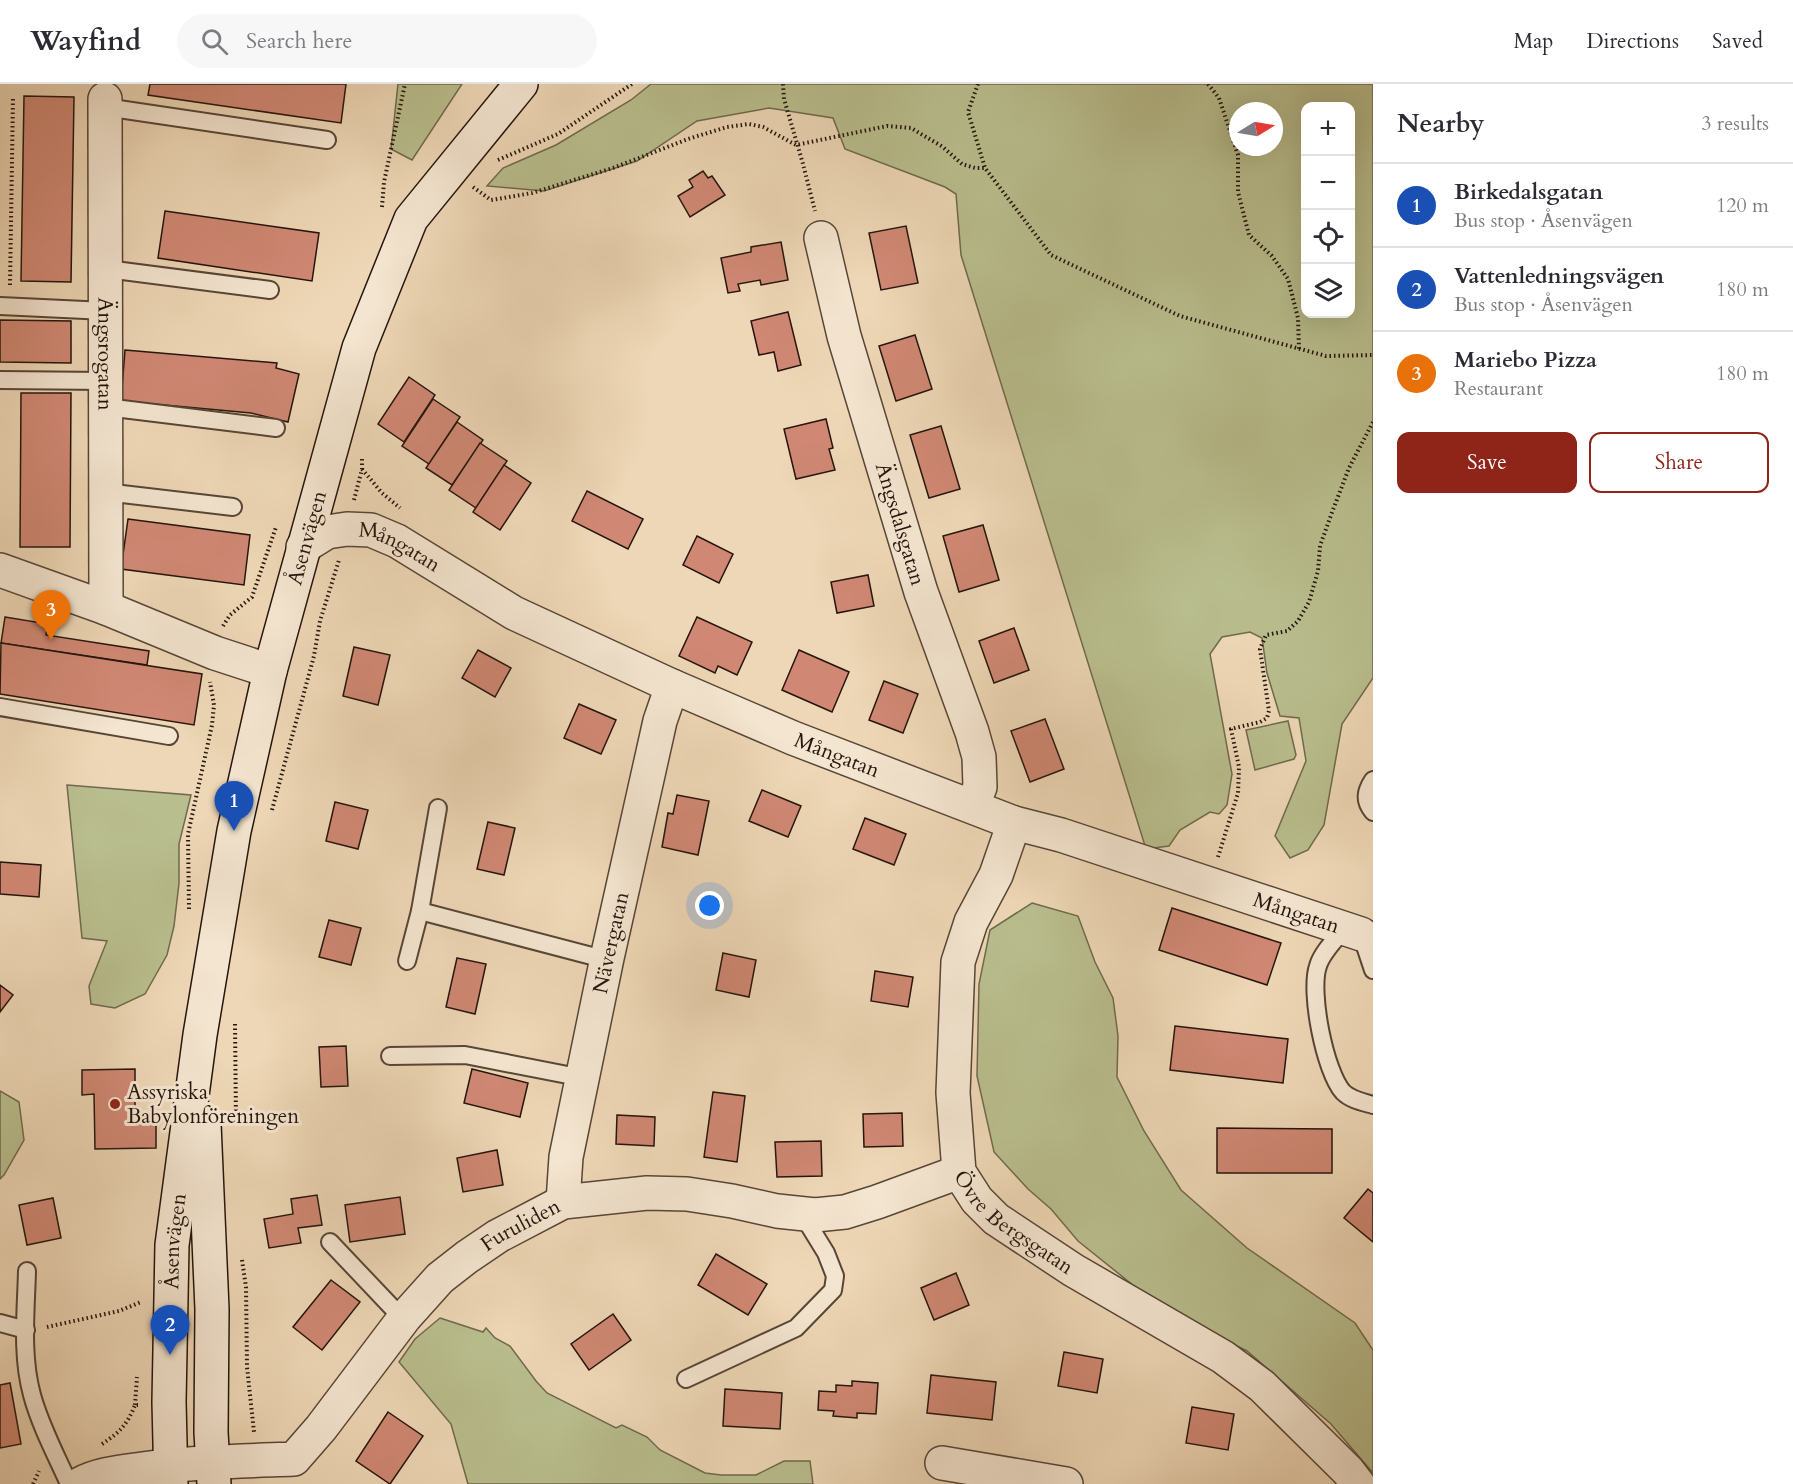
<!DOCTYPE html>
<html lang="en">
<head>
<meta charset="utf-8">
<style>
	:root { --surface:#fff; --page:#f7f7f7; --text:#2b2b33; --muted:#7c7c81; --line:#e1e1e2; --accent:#8f2418 }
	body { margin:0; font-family:Cardo,serif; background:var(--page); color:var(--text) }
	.controls { position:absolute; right:18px; top:18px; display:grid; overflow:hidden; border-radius:12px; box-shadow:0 6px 24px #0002 }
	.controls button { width:54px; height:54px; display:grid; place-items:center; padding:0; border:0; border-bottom:2px solid var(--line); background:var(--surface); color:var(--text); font:30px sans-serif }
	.compass { position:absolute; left:1229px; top:18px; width:54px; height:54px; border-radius:50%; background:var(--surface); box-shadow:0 6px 24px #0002; rotate:79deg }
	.you { position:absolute; left:710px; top:822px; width:21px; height:21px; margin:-15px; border:4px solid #fff; border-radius:50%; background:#1a73e8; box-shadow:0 0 0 9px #1a73e833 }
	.badge { display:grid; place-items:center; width:39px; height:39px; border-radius:50%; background:var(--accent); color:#fff; font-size:20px; font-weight:700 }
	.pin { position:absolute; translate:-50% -50px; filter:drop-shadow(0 2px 3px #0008) }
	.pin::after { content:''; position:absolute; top:32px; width:21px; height:18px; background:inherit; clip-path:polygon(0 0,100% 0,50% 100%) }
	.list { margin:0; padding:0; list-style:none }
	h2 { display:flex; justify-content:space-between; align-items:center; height:78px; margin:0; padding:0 24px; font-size:26px }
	h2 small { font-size:20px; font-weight:400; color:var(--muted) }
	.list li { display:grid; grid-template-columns:39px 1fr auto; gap:18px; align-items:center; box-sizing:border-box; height:84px; padding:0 24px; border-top:2px solid var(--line) }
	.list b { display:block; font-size:22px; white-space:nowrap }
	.list p { margin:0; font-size:20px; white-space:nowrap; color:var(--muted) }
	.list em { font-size:20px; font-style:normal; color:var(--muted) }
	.actions { display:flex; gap:12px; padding:18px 24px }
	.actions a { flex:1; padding:14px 0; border:2px solid var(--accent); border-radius:12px; text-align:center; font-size:21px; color:var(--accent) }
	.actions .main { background:var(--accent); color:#fff }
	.icon { flex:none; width:33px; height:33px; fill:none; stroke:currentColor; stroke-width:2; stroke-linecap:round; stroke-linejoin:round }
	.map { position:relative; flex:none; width:1373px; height:1400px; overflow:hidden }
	header { display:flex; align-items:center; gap:36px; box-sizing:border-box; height:84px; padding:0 30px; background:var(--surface); border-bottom:2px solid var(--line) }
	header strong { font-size:28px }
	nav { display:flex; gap:33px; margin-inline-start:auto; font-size:21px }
	.search { width:420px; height:54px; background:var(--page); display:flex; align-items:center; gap:15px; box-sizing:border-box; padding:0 21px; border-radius:33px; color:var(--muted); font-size:22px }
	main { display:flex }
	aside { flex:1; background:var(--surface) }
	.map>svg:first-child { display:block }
	.green { fill:#b9be8e; stroke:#6f6a4d; stroke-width:1.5; fill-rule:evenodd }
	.building { fill:#d08874; stroke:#25150c; stroke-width:1.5 }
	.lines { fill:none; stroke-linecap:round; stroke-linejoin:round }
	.lane-casing { stroke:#574636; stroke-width:20 }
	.street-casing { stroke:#574636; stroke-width:36 }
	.secondary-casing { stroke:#25150c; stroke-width:36 }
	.path { stroke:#25150c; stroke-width:4; stroke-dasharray:1.5 3; stroke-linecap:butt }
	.lane { stroke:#f4e5d0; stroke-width:16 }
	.street { stroke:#f4e5d0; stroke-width:33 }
	.secondary { stroke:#f4e5d0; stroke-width:33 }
	.poi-dot { fill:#8f2418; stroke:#f4e5d0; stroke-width:2 }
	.labels { text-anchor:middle; stroke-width:6; stroke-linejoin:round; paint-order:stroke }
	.street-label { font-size:21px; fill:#25150c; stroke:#f4e5d0 }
	.poi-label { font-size:21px; fill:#25150c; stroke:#f4e5d0; text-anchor:start }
</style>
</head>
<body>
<header>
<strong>Wayfind</strong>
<div class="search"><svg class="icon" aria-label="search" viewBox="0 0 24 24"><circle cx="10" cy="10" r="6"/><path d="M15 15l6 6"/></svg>Search here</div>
<nav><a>Map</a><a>Directions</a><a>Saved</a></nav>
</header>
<main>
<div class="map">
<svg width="1373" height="1400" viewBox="0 0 1373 1400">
	<rect width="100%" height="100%" fill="#eed7b6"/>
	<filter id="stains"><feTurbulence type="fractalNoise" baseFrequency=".00333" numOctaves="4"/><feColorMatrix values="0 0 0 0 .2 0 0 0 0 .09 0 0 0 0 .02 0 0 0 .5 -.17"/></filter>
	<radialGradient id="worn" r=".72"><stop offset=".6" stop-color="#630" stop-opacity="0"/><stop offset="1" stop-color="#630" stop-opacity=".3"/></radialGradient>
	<g class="green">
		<path d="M398,0H462L412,76L391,65Z"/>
		<path d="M651,0H1373V594L1342,640L1324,741L1308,766L1290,774L1275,752L1306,677L1299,634L1280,632L1267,589L1262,554L1250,548L1222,553L1210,570L1232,690L1227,721L1219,730L1210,728L1180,746L1169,762L1146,765L961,171L956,110L945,103L845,65L833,34L769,24L697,37L637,77L544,107L487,102L503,84L556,61L631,16ZM1306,22H1350V230H1306ZM1238,27H1274V63H1238Z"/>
		<path d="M1288,637L1296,671L1294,675L1255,686L1246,646Z"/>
		<path d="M67,701L191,711L179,760V799L174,842L167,871L145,910L115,924L91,920L89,902L107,857L82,854Z"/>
		<path d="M1032,819L1078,832L1095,878L1113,914L1118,952L1117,993L1144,1047L1181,1106L1247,1164L1355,1239L1373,1266V1389L1331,1340L1247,1267L1164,1226L1078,1157L1051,1125L1028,1105L994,1068L977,992L979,900L990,846Z"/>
		<path d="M0,1007L19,1018L24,1056L4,1091L0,1095Z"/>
		<path d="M440,1234L483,1248L486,1244L495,1254L510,1262L536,1297L547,1309L616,1344L622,1341L647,1353L660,1366L705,1389L721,1391H756L784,1377H810L813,1400H468L451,1340L399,1278L415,1255Z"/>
	</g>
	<g class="building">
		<path d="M150,0H346L341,39L148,11Z"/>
		<path d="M24,12L74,13L71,198L21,197Z"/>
		<path d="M703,87L708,94L712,92L725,111L690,133L678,112L693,103L689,96Z"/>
		<path d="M165,127L319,149L312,197L158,174Z"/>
		<path d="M906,142L918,199L881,206L869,149Z"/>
		<path d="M781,158L788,196L761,201L760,196L738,200L740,207L728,209L721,174L751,168V163Z"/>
		<path d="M788,228L801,281L778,287L774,268L759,271L751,237Z"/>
		<path d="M0,236L71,237V279L0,278Z"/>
		<path d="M915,251L932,305L896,317L879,262Z"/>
		<path d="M125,266L277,279L276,284L299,290L288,338L251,329L121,317Z"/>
		<path d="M409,293L435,311L404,358L378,340Z"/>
		<path d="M21,309H71L70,463H20Z"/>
		<path d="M433,315L460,333L429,380L402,362Z"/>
		<path d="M826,335L833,364L829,365L835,386L796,395L784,345Z"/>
		<path d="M457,338L483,356L452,401L426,384Z"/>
		<path d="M941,342L960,405L929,414L910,351Z"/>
		<path d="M480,359L507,377L476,424L449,406Z"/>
		<path d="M504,381L531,399L500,446L473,428Z"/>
		<path d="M587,407L643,435L628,465L572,437Z"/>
		<path d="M128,435L250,451L244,501L121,485Z"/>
		<path d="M983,441L999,496L959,508L943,452Z"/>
		<path d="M697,452L733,470L719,499L683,481Z"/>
		<path d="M868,491L874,522L837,529L831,498Z"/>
		<path d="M5,533L48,540L46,551L149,567L147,581L1,559Z"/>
		<path d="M697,533L752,558L737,591L718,582L715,589L679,572Z"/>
		<path d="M1014,544L1029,586L994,599L979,557Z"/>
		<path d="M1,559L202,590L194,641L0,610Z"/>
		<path d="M354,563L390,571L378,621L343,612Z"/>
		<path d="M478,566L511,584L495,613L462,594Z"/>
		<path d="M799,566L849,588L832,628L782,606Z"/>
		<path d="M884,597L918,610L903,649L869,636Z"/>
		<path d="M579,620L616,636L601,670L564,654Z"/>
		<path d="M1045,635L1064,685L1030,698L1011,647Z"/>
		<path d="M762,706L801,722L788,753L749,737Z"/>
		<path d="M677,711L709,717L698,771L662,763L668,729L673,730Z"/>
		<path d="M335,718L368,726L358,765L326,757Z"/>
		<path d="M865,734L906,750L894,781L853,765Z"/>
		<path d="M488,738L515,744L504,791L477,785Z"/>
		<path d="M0,778L41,781L39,813L0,810Z"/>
		<path d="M1172,824L1281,859L1267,901L1159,866Z"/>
		<path d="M329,836L361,844L351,881L319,873Z"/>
		<path d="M723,869L756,876L749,913L716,906Z"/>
		<path d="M457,874L486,880L475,930L446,923Z"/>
		<path d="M875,887L913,893L908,923L871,917Z"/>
		<path d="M0,901L13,911L0,928Z"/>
		<path d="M1175,942L1288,955L1283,999L1170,986Z"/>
		<path d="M346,962L348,1002L321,1003L319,963Z"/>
		<path d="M135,985V1030L156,1029V1064L95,1065L94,1010L82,1011V986Z"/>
		<path d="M472,985L528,999L520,1033L464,1019Z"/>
		<path d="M713,1008L745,1012L737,1078L704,1073Z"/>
		<path d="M902,1029L903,1062L864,1063L863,1030Z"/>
		<path d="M617,1031L655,1033L654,1062L616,1060Z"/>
		<path d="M1217,1044L1332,1045V1089H1217Z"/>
		<path d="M821,1057L822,1092L777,1093L775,1058Z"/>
		<path d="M497,1066L503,1101L463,1108L457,1074Z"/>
		<path d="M1368,1105L1373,1109V1158L1344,1134Z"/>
		<path d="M317,1111L322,1141L298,1144L301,1159L269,1164L264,1135L293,1130L291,1115Z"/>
		<path d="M400,1113L405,1150L350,1158L345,1121Z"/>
		<path d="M53,1114L61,1154L27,1161L19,1121Z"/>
		<path d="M716,1170L767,1200L748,1231L698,1201Z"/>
		<path d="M956,1189L969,1221L934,1236L921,1204Z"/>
		<path d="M331,1196L360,1218L322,1266L293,1243Z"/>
		<path d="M613,1230L631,1256L589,1286L571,1260Z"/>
		<path d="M1064,1268L1103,1275L1097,1309L1058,1302Z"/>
		<path d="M931,1291L996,1298L992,1336L927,1329Z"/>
		<path d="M852,1297L878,1299L876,1330L857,1329V1334L833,1332L834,1327L818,1326L819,1307L836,1308V1301L852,1302Z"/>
		<path d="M10,1299L21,1360L0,1364V1301Z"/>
		<path d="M725,1305L782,1309L780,1345L723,1342Z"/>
		<path d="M1192,1323L1234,1330L1228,1366L1186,1359Z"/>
		<path d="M388,1328L423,1352L390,1400L356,1377Z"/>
	</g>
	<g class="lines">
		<defs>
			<g id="lane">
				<path d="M105,23L327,56"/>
				<path d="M107,185L270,206"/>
				<path d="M0,222L106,227"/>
				<path d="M0,296L106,297"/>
				<path d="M106,323L276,344"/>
				<path d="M105,408L233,423"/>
				<path d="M0,623L169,652"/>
				<path d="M1373,696C1365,708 1364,717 1373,728"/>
				<path d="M420,827L607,876"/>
				<path d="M1345,844C1336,855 1322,868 1318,882C1309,908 1325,988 1343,1008C1351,1016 1363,1018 1373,1021"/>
				<path d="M1366,851L1361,850L1373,886"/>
				<path d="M407,877L420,827L438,724"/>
				<path d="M390,972L465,971L583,994"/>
				<path d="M330,1158L403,1235"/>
				<path d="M27,1187C26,1227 21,1271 32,1311C40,1341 56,1371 69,1400"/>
				<path d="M0,1239L26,1246"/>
				<path d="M686,1295L796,1244L833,1206L835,1192L826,1169L802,1130"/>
			</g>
			<g id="street">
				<path id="s1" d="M105,15L106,524"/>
				<path id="s2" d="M821,154L844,252L921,508L972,648L979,673L980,703L972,722"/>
				<path id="s3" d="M303,463L327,448L347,445L371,446L397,457L514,529L672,602L793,654L1014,739L1061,751L1361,850"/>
				<path d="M0,486L106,524L215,569L270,587"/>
				<path id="s4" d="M1014,739L996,791L971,838L958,878L953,1009L959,1088L977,1116L996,1135L1073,1186L1223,1273L1262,1302L1348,1387L1358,1400"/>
				<path id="s5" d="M563,1118L566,1073L607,874L660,637L672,602"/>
				<path d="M942,1379L1066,1400"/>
				<path id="s6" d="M80,1400C99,1390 121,1388 142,1385C192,1378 243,1377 294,1375L321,1344L405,1233L440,1194L467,1173L498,1152L563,1118L647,1109L687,1110L732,1117L777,1127L815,1131L845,1128L877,1118L959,1088"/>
			</g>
			<g id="secondary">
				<path d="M204,1040L212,1225L211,1348L214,1400"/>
				<path id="s7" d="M171,1400L169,1318L172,1161L200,951L234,747L270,587L359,264L411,135L521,0"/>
			</g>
		</defs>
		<use href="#lane" class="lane-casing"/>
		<use href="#street" class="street-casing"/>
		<use href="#secondary" class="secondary-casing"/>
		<g class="path">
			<path d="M783,0L784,15L803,80L815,127"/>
			<path d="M978,0L968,28L985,84"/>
			<path d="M1208,0L1219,14L1238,71V108L1249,151L1272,172L1288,195L1298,234L1299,265"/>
			<path d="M498,76L558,50L632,0"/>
			<path d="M473,103L491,116L532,109L613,84L688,55L727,43L749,40L763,43L796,61L887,42L911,44L943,63L962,80L975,84H985L1051,171L1180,232L1326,272L1373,271"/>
			<path d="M382,123L384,98L405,0"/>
			<path d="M10,201L13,13"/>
			<path d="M362,385L382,409L400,424"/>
			<path d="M354,416L362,385V374"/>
			<path d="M223,542L230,531L252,513L276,443"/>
			<path d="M272,726L314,572L320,537L339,476"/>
			<path d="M1218,773L1238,709L1239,683L1231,645L1260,638L1267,634L1269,627L1260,565L1266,551L1287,547L1298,537L1309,518L1318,487L1320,462L1331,431L1349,384L1373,338"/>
			<path d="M189,825L188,750L212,641L214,621L210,598"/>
			<path d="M235,940L236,1037"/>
			<path d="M242,1176L246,1203L247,1283L254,1348"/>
			<path d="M47,1243L119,1227L141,1218"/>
			<path d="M135,1321L137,1293"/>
			<path d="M102,1360C120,1348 127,1341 135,1321H138"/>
			<path d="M33,1400L39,1387"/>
		</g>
		<use href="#lane" class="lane"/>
		<use href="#street" class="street"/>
		<use href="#secondary" class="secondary"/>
	</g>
	<circle class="poi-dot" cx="115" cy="1020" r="6"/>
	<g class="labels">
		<g class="street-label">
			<text dy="7" stroke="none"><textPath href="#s1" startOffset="255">Ängsrogatan</textPath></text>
			<text dy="7" stroke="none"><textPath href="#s2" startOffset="297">Ängsdalsgatan</textPath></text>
			<text dy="7" stroke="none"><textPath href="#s7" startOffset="960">Åsenvägen</textPath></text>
			<text dy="7" stroke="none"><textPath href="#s3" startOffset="105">Mångatan</textPath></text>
			<text dy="7" stroke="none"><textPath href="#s3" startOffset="591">Mångatan</textPath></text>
			<text dy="7" stroke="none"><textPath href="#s3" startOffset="1077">Mångatan</textPath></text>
			<text dy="7" stroke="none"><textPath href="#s5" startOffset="264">Nävergatan</textPath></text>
			<text dy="7" stroke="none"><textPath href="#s4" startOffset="436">Övre Bergsgatan</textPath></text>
			<text dy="7" stroke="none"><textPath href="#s6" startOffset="546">Furuliden</textPath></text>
			<text dy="7" stroke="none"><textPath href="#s7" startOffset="243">Åsenvägen</textPath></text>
		</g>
		<g class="poi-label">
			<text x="127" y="1015">Assyriska<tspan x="127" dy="24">Babylonföreningen</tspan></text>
		</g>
	</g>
	<rect width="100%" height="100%" filter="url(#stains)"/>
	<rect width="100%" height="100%" fill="url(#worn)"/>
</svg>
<div class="controls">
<button>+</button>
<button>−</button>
<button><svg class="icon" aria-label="locate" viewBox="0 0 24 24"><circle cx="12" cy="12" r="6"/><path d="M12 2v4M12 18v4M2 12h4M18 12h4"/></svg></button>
<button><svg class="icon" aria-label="layers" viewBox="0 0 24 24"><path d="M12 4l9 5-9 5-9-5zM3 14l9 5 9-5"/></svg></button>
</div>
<svg class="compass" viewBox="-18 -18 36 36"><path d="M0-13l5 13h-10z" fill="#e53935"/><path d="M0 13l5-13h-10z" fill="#7c7c81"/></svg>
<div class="you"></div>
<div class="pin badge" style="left:234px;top:747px;background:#1a4fb4">1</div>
<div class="pin badge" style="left:170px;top:1271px;background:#1a4fb4">2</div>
<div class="pin badge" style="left:51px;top:556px;background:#e8710a">3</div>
</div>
<aside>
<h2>Nearby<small>3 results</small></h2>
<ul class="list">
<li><span class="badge" style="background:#1a4fb4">1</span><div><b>Birkedalsgatan</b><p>Bus stop · Åsenvägen</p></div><em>120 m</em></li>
<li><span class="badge" style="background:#1a4fb4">2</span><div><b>Vattenledningsvägen</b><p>Bus stop · Åsenvägen</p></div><em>180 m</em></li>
<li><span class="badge" style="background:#e8710a">3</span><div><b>Mariebo Pizza</b><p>Restaurant</p></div><em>180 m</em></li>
</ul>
<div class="actions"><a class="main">Save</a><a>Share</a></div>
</aside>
</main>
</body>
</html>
